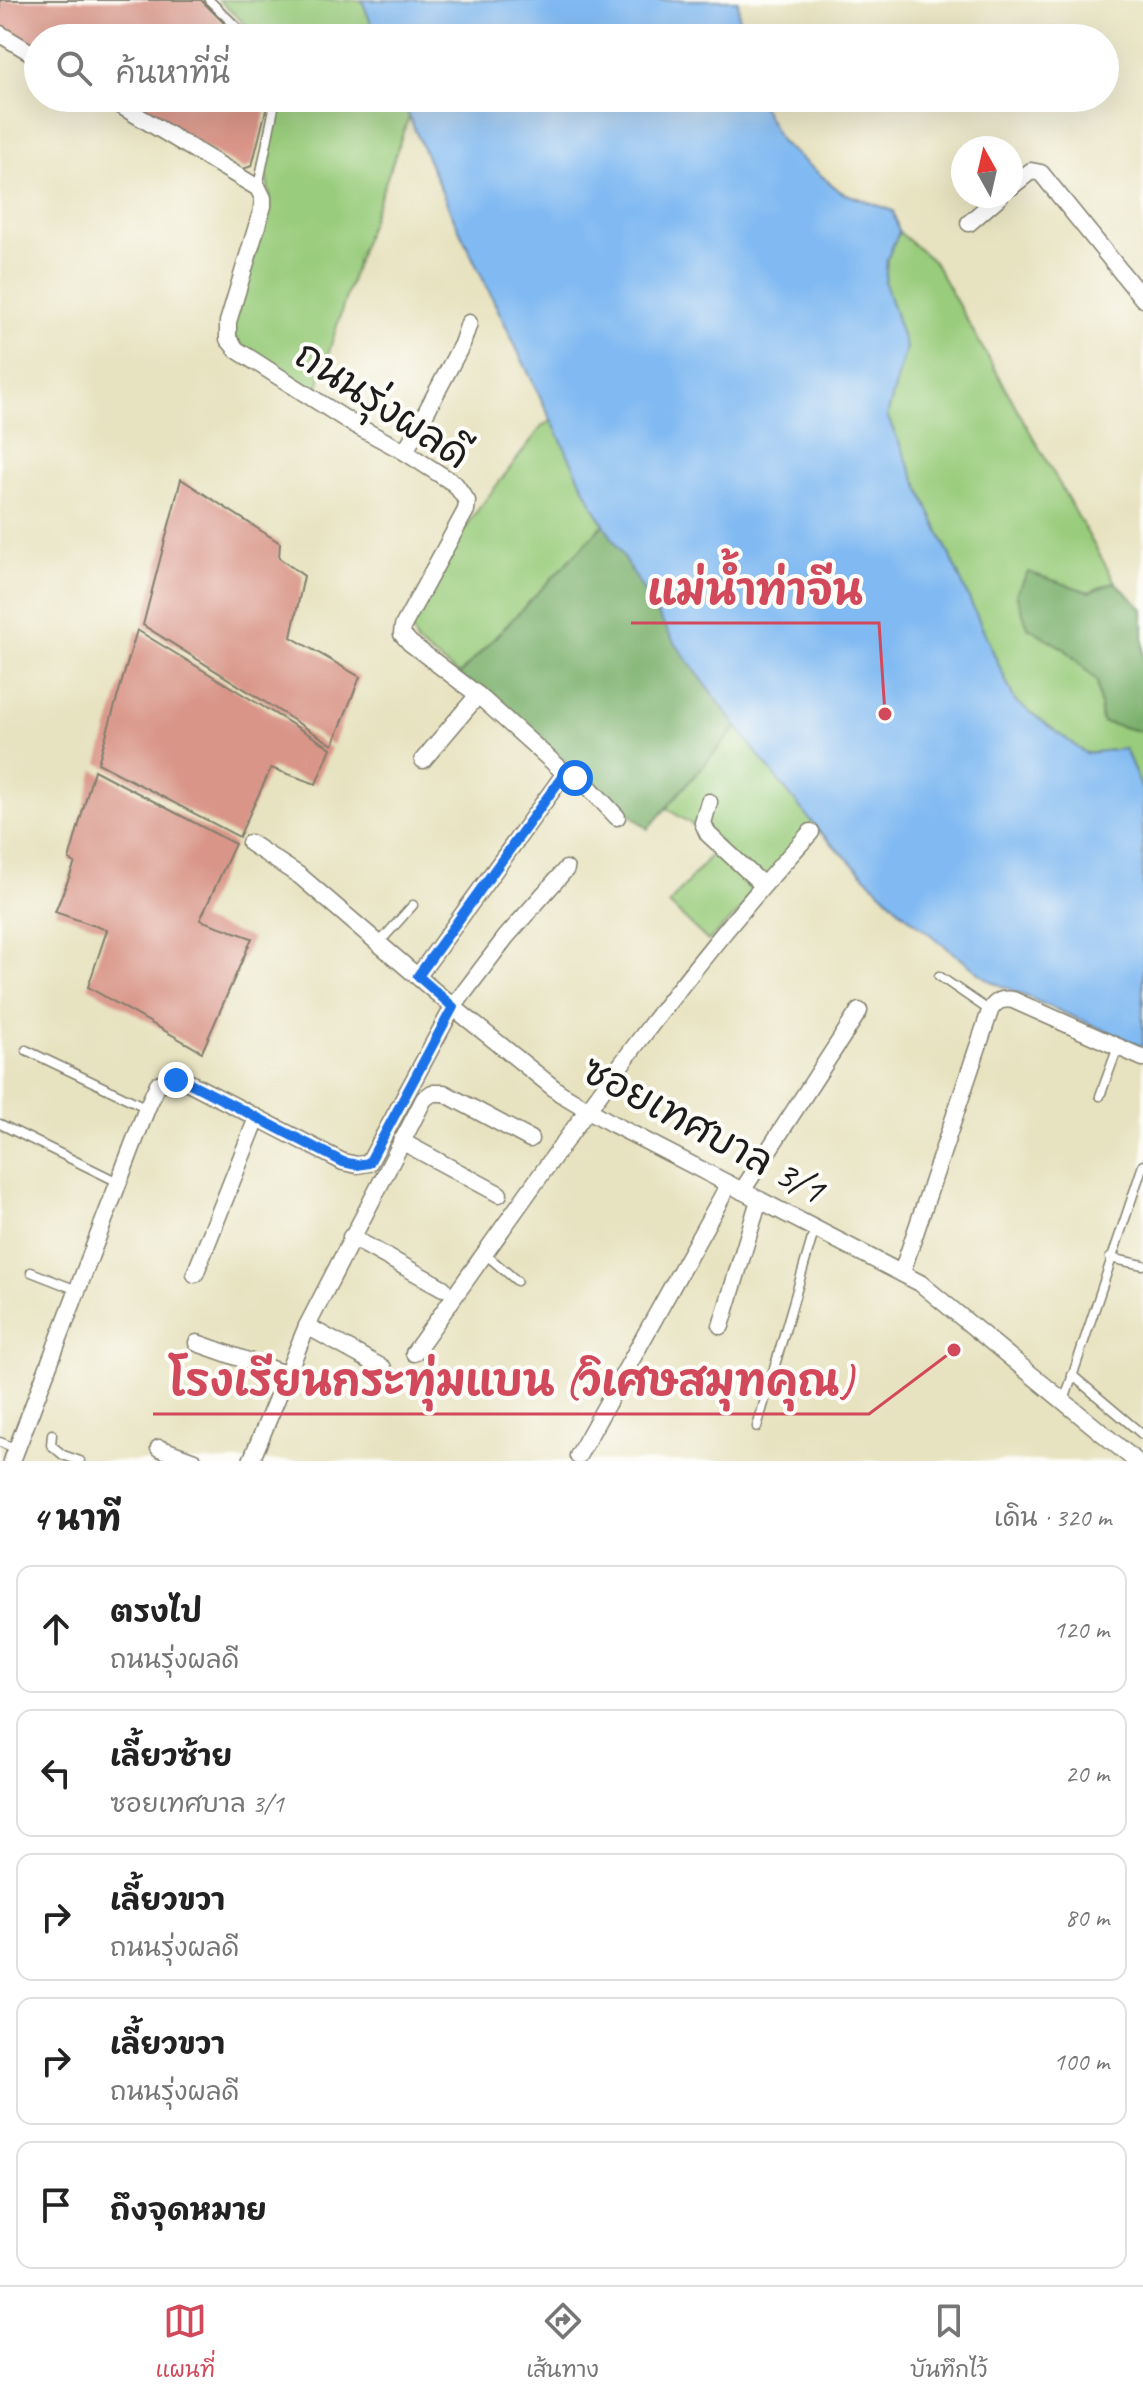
<!DOCTYPE html>
<html lang="th">
<head>
<meta charset="utf-8">
<style>
	:root { --surface:#fff; --page:#f6f6f6; --text:#222; --muted:#767676; --line:#e0e0e0; --accent:#d1495b }
	body { margin:0; font-family:Caveat,"Playpen Sans Thai",sans-serif; background:var(--page); color:var(--text) }
	.compass { position:absolute; left:951px; top:136px; width:72px; height:72px; border-radius:50%; background:var(--surface); box-shadow:0 8px 32px #0002; rotate:352deg }
	.stop { position:absolute; width:24px; height:24px; margin:-18px; border:6px solid #1a73e8; border-radius:50%; background:#fff }
	.stop.end { background:#1a73e8; border-color:#fff; box-shadow:0 2px 8px #0008 }
	.list { margin:0; padding:0; list-style:none }
	h2 { display:flex; justify-content:space-between; align-items:center; height:104px; margin:0; padding:0 32px; font-size:34px }
	h2 small { font-size:26px; font-weight:400; color:var(--muted) }
	.list li { display:grid; grid-template-columns:52px 1fr auto; gap:24px; align-items:center; box-sizing:border-box; height:128px; margin:0 16px 16px; padding:0 16px; border:2px solid var(--line); border-radius:16px }
	.list b { display:block; font-size:30px; white-space:nowrap }
	.list p { margin:0; font-size:26px; white-space:nowrap; color:var(--muted) }
	.list em { font-size:26px; font-style:normal; color:var(--muted) }
	.icon { flex:none; width:44px; height:44px; fill:none; stroke:currentColor; stroke-width:2; stroke-linecap:round; stroke-linejoin:round }
	.map { position:relative; flex:none; width:1143px; height:1461px; overflow:hidden }
	.search { position:absolute; background:var(--surface); box-shadow:0 8px 32px #0002; left:24px; right:24px; top:24px; height:88px; display:flex; align-items:center; gap:20px; box-sizing:border-box; padding:0 28px; border-radius:44px; color:var(--muted); font-size:30px }
	.sheet { height:824px; background:var(--surface) }
	nav { display:flex; justify-content:space-around; align-items:center; box-sizing:border-box; height:112px; border-top:2px solid var(--line); background:var(--surface); font-size:22px; color:var(--muted) }
	nav a { display:grid; justify-items:center; gap:4px }
	nav .on { color:var(--accent) }
	.map>svg:first-child { display:block }
	.green { fill:#99cc7c; stroke:#5a744c; stroke-width:2 }
	.forest { fill:#7ab06c; stroke:#4b6644; stroke-width:2 }
	.water { fill:#81baf2; stroke:#4e6b87; stroke-width:2 }
	.building { fill:#d99588 }
	.lines { fill:none; stroke-linecap:round; stroke-linejoin:round }
	.lane-casing { stroke:#827f6e; stroke-width:11 }
	.street-casing { stroke:#827f6e; stroke-width:19 }
	.lane { stroke:#fff; stroke-width:8 }
	.street { stroke:#fff; stroke-width:16 }
	.route { stroke:#1a73e8; stroke-width:10 }
	.labels { text-anchor:middle; stroke-width:8; stroke-linejoin:round; paint-order:stroke }
	.street-label { font-size:40px; fill:#1c1c1c; stroke:#fdfcf7 }
	.leader { fill:none; stroke:#d1495b; stroke-width:3 }
	.callout-dot { fill:#d1495b; stroke:#fdfcf7; stroke-width:3 }
	.callout-label { font-size:42px; text-anchor:middle; font-weight:bold; fill:#d1495b; stroke:#fdfcf7; stroke-width:8; stroke-linejoin:round; paint-order:stroke }
</style>
</head>
<body>
<div class="map">
<svg width="1143" height="1461" viewBox="0 0 1143 1461">
	<rect width="100%" height="100%" fill="#fdfcf7"/>
	<filter id="ink" filterUnits="userSpaceOnUse"><feTurbulence type="fractalNoise" baseFrequency=".0125" numOctaves="2"/><feDisplacementMap in="SourceGraphic" scale="16" xChannelSelector="R" yChannelSelector="G"/><feConvolveMatrix kernelMatrix="1 2 1 2 8 2 1 2 1" color-interpolation-filters="sRGB"/></filter>
	<filter id="wash" filterUnits="userSpaceOnUse"><feTurbulence type="fractalNoise" baseFrequency=".006" numOctaves="4" result="noise"/><feDisplacementMap in="SourceGraphic" scale="32" xChannelSelector="R" yChannelSelector="G"/><feGaussianBlur stdDeviation="1.8" result="paint"/><feColorMatrix in="noise" values="0 0 0 0 0 0 0 0 0 0 0 0 0 0 0 0 0 1.4 0 .05"/><feComposite in="paint" operator="in"/></filter>
	<g filter="url(#wash)">
		<rect width="100%" height="100%" fill="#e7e2bf"/>
		<g class="green">
			<path d="M219,0H362L377,38H260Z"/>
			<path d="M278,98H401L409,117L360,252L316,393L239,348L231,328L270,197L266,176L259,171Z"/>
			<path d="M899,232L934,262L1115,582L1089,592L1029,573L1028,627L1066,650L1097,681L1102,722L1143,732V792L1125,749L1085,753L1015,701L887,416L906,348L885,283L887,259Z"/>
			<path d="M552,421L604,524L459,675L417,643L411,627L437,574L474,515L543,425Z"/>
			<path d="M737,727L819,831L780,874L708,941L669,904L721,843L666,808Z"/>
		</g>
		<g class="forest">
			<path d="M604,524L673,640L737,727L648,829L459,675Z"/>
			<path d="M1028,572L1089,592L1115,582L1143,609V732L1102,722L1097,681L1066,650L1028,627L1016,594Z"/>
		</g>
		<g class="water">
			<path d="M362,0H738L740,38H377Z"/>
			<path d="M401,98H758L781,142L841,192L893,211L899,232L887,259L885,283L906,348L887,416L1015,701L1085,753L1125,749L1143,792V1047L988,980L902,912L819,831L755,751L673,640L592,504L452,215Z"/>
		</g>
		<g id="blocks">
			<g class="building">
				<path d="M0,0H201L239,38H38V49L0,26Z"/>
				<path d="M121,98H269L252,166L243,169Z"/>
				<path d="M181,479L280,543L279,558L304,576L291,637L360,677L333,745L143,625Z"/>
				<path d="M137,630L331,748L316,784L271,768L239,837L98,763Z"/>
				<path d="M94,770L235,844L200,920L252,938L202,1052L88,987L107,930L55,912L75,863L69,860Z"/>
			</g>
		</g>
	</g>
	<g filter="url(#ink)">
		<use href="#blocks" fill-opacity="0" stroke="#827f6e" stroke-width="2"/>
		<g class="lines">
			<defs>
				<g id="lane">
					<path d="M209,0L248,38"/>
					<path d="M258,187L276,98"/>
					<path d="M379,943L413,905"/>
					<path d="M939,976L990,1011"/>
					<path d="M26,1050L147,1108"/>
					<path d="M1100,1096L1118,1047"/>
					<path d="M0,1124L118,1182"/>
					<path d="M485,1254L517,1281"/>
					<path d="M1110,1258L1143,1265"/>
					<path d="M31,1272L77,1290"/>
					<path d="M1072,1375L1143,1435"/>
					<path d="M1064,1401L1143,1165"/>
					<path d="M757,1427L815,1228"/>
					<path d="M52,1434L51,1445L63,1455L80,1461"/>
					<path d="M0,1442L15,1448"/>
				</g>
				<g id="street">
					<path d="M0,34L38,57"/>
					<path d="M108,98L258,188L263,198V206L228,322V339L237,350L353,424L405,452L455,484L467,501L466,510L403,626L402,634L410,643L478,695L565,773L418,976"/>
					<path d="M1011,187L1031,171L1041,173L1143,299"/>
					<path d="M969,223L1000,196"/>
					<path d="M405,452L462,344L469,323"/>
					<path d="M423,760L478,695"/>
					<path d="M565,773L587,785L617,817"/>
					<path d="M709,802L703,823L708,834L763,885"/>
					<path d="M250,843L300,876L453,1007L560,1093L611,1123L920,1283L1136,1461"/>
					<path d="M401,1141L499,1194"/>
					<path d="M742,1191L859,1011"/>
					<path d="M351,1237L443,1288"/>
					<path d="M902,1272L990,1011C995,1001 1002,998 1013,1000L1143,1058"/>
					<path d="M195,1274L257,1118"/>
					<path d="M307,1326L383,1368"/>
					<path d="M721,1326L759,1200"/>
					<path d="M197,1343L285,1374"/>
					<path d="M414,1353C540,1177 665,991 811,832"/>
					<path d="M159,1448L194,1461"/>
					<path d="M578,1456L729,1184"/>
					<path d="M12,1461L147,1108L158,1084L176,1080L188,1082L343,1162L357,1165L369,1163L453,1007L506,937L566,869"/>
					<path d="M251,1461L307,1326L424,1099L432,1093H444L530,1139"/>
				</g>
			</defs>
			<use href="#lane" class="lane-casing"/>
			<use href="#street" class="street-casing"/>
			<use href="#lane" class="lane"/>
			<use href="#street" class="street"/>
		</g>
	</g>
	<g class="lines" filter="url(#ink)">
		<path class="route" d="M176,1080L188,1082L343,1162L357,1165L369,1163L453,1007L418,976L565,773L575,778"/>
	</g>
	<g class="labels">
		<g class="street-label">
			<text transform="translate(383 404) rotate(33)" y="14">ถนนรุ่งผลดี</text>
			<text transform="translate(704 1129) rotate(28)" y="14">ซอยเทศบาล 3/1</text>
		</g>
	</g>
	<path class="leader" d="M885 714L879 623H631M954 1350L869 1414H153"/>
	<g class="callout-dot">
		<circle cx="885" cy="714" r="8"/>
		<circle cx="954" cy="1350" r="8"/>
	</g>
	<g class="callout-label">
		<text x="755" y="604">แม่น้ำท่าจีน</text>
		<text x="511" y="1395">โรงเรียนกระทุ่มแบน (วิเศษสมุทคุณ)</text>
	</g>
</svg>
<svg class="compass" viewBox="-18 -18 36 36"><path d="M0-13l5 13h-10z" fill="#e53935"/><path d="M0 13l5-13h-10z" fill="#767676"/></svg>
<div class="stop" style="left:575px;top:778px"></div>
<div class="stop end" style="left:176px;top:1080px"></div>
<div class="search"><svg class="icon" aria-label="search" viewBox="0 0 24 24"><circle cx="10" cy="10" r="6"/><path d="M15 15l6 6"/></svg>ค้นหาที่นี่</div>
</div>
<section class="sheet">
<h2>4 นาที<small>เดิน · 320 m</small></h2>
<ul class="list">
<li><svg class="icon" aria-label="ahead" viewBox="0 0 24 24"><path d="M12 20V5M6 11l6-6 6 6"/></svg><div><b>ตรงไป</b><p>ถนนรุ่งผลดี</p></div><em>120 m</em></li>
<li><svg class="icon" aria-label="left" viewBox="0 0 24 24"><path d="M17 20v-9H6M10 6l-5 5 5 5"/></svg><div><b>เลี้ยวซ้าย</b><p>ซอยเทศบาล 3/1</p></div><em>20 m</em></li>
<li><svg class="icon" aria-label="right" viewBox="0 0 24 24"><path d="M7 20v-9h11M14 6l5 5-5 5"/></svg><div><b>เลี้ยวขวา</b><p>ถนนรุ่งผลดี</p></div><em>80 m</em></li>
<li><svg class="icon" aria-label="right" viewBox="0 0 24 24"><path d="M7 20v-9h11M14 6l5 5-5 5"/></svg><div><b>เลี้ยวขวา</b><p>ถนนรุ่งผลดี</p></div><em>100 m</em></li>
<li><svg class="icon" aria-label="arrive" viewBox="0 0 24 24"><path d="M6 21V4h12l-3 4 3 4H6"/></svg><div><b>ถึงจุดหมาย</b></div></li>
</ul>
</section>
<nav>
<a class="on"><svg class="icon" aria-label="map" viewBox="0 0 24 24"><path d="M3 6l6-2 6 2 6-2v14l-6 2-6-2-6 2zM9 4v14M15 6v14"/></svg>แผนที่</a>
<a><svg class="icon" aria-label="directions" viewBox="0 0 24 24"><path d="M12 3l9 9-9 9-9-9zM9 14v-3h6M13 9l2 2-2 2"/></svg>เส้นทาง</a>
<a><svg class="icon" aria-label="saved" viewBox="0 0 24 24"><path d="M7 4h10v16l-5-4-5 4z"/></svg>บันทึกไว้</a>
</nav>
</body>
</html>
